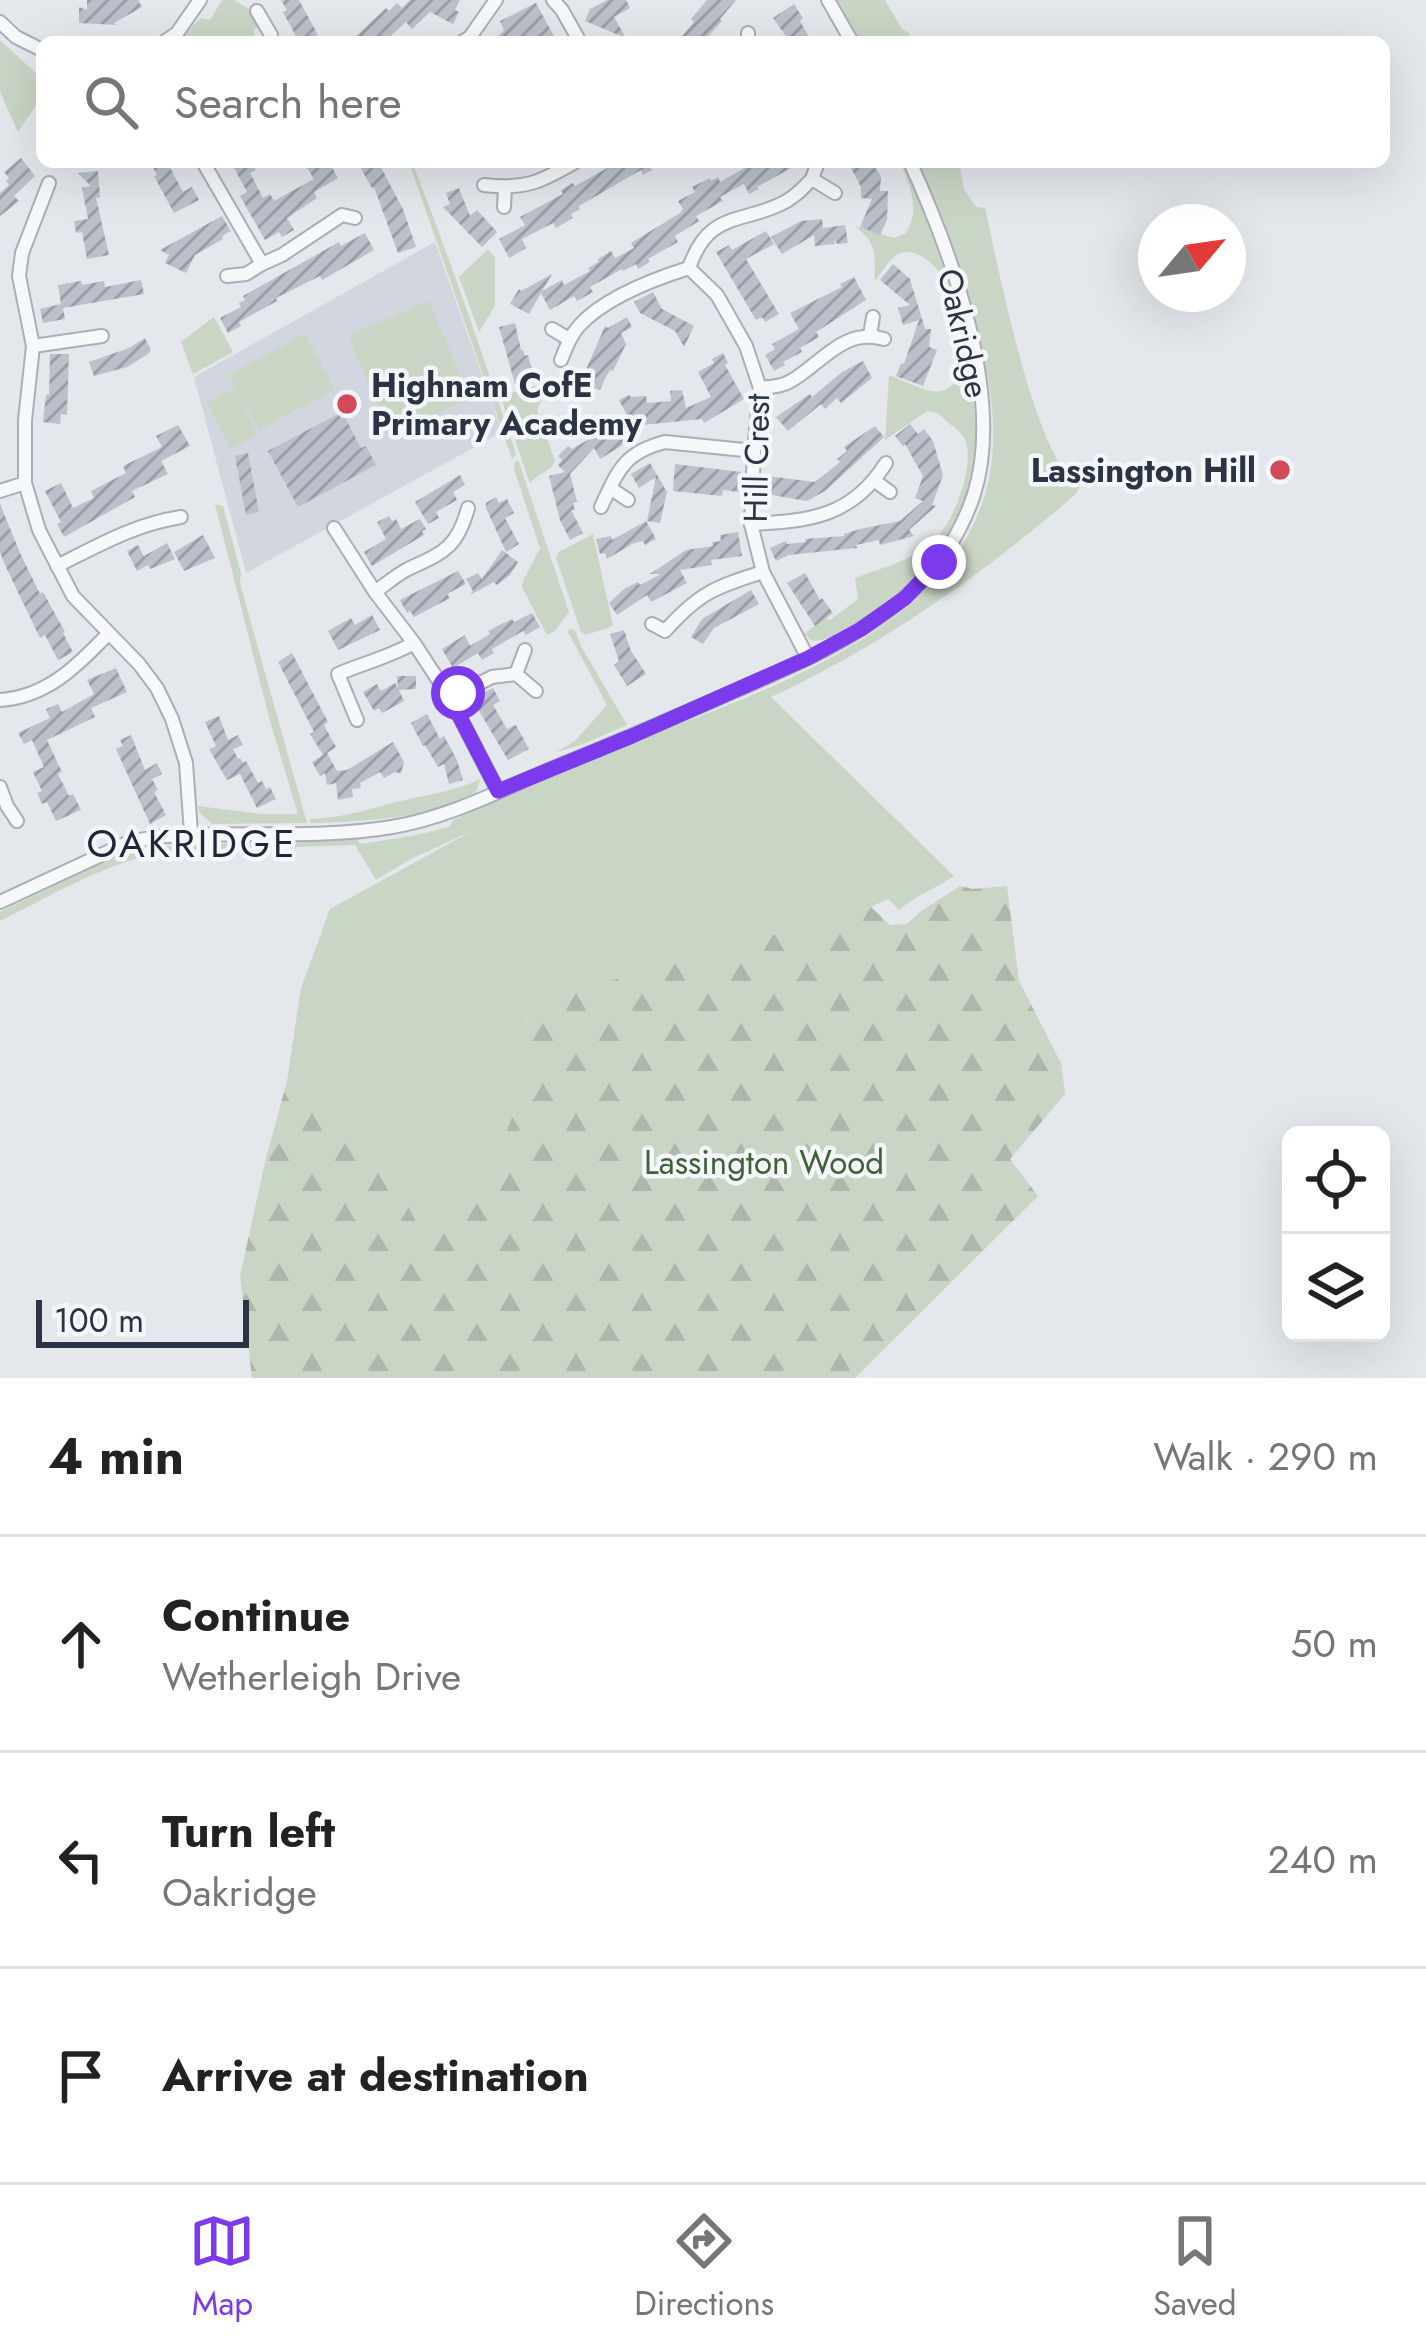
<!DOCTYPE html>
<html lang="en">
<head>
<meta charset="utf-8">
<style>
	:root { --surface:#fff; --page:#f6f6f6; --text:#222; --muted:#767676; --line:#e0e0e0; --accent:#7c3aed }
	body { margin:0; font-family:Jost,sans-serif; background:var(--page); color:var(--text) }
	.controls { position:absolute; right:36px; bottom:36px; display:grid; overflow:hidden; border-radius:18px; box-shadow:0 12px 48px #0002 }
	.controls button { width:108px; height:108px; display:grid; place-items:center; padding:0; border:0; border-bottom:3px solid var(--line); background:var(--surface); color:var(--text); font:60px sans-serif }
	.compass { position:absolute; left:1138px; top:204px; width:108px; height:108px; border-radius:50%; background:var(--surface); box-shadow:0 12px 48px #0002; rotate:61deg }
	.scale { position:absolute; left:36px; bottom:30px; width:213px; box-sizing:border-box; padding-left:12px; border:6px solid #2b3445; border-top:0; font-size:33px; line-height:42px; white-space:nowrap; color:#2b3445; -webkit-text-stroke:9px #f4f6f9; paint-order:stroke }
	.stop { position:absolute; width:36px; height:36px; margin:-27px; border:9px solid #7c3aed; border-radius:50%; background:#fff }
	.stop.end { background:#7c3aed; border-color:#fff; box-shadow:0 3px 12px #0008 }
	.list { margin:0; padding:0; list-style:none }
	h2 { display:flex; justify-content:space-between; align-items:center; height:156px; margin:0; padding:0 48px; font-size:51px }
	h2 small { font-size:39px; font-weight:400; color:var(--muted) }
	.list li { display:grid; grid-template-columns:78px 1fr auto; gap:36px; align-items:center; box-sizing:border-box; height:216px; padding:0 48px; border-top:3px solid var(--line) }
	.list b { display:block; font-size:45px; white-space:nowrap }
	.list p { margin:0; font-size:39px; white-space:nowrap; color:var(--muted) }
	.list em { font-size:39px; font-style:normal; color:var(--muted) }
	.icon { flex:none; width:66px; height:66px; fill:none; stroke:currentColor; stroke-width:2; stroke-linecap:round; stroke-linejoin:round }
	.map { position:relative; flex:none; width:1426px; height:1378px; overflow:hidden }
	.search { position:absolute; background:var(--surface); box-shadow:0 12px 48px #0002; left:36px; right:36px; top:36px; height:132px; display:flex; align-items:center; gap:30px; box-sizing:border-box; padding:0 42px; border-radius:18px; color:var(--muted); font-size:45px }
	.sheet { height:804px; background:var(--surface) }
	nav { display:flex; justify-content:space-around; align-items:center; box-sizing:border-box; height:168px; border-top:3px solid var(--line); background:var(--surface); font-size:33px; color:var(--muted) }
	nav a { display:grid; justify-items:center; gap:6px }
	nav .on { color:var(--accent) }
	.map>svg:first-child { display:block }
	.built { fill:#d2d6de }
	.green { fill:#c9d6c5 }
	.forest { fill:url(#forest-firs) }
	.building { fill:url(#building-hatch) }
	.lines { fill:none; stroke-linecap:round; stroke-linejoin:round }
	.street-casing { stroke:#a9aeb7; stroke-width:16 }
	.street { stroke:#f7f8fa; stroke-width:12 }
	.route { stroke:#7c3aed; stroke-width:15 }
	.poi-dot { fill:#d1495b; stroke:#f4f6f9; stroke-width:4.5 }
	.labels { text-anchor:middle; stroke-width:9; stroke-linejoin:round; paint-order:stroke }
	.street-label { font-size:33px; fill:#2b3445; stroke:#f4f6f9 }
	.poi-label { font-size:33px; font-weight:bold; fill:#2b3445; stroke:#f4f6f9; text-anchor:start }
	.park-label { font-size:33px; fill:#3f6138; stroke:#f4f6f9 }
	.quarter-label { font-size:39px; letter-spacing:3px; fill:#1d2536; stroke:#f4f6f9 }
</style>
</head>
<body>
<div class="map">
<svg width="1426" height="1378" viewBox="0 0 1426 1378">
	<defs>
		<pattern id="forest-firs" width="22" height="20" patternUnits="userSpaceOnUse" patternTransform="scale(3)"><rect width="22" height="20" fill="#c9d6c5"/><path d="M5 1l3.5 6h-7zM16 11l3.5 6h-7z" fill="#adb8ab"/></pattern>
		<pattern id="building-hatch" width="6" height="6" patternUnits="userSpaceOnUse" patternTransform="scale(3)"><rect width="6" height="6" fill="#bbc0ca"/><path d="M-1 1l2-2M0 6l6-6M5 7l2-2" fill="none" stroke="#989da6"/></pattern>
	</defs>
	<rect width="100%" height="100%" fill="#e4e7ec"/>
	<path class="built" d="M435,242L502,432L246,573L194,377Z"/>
	<g class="green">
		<path d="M222,0H234L255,12L260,26L254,29L255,42H176L201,18L210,20Z"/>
		<path d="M837,0H885L902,29L909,33L913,42H861Z"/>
		<path d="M0,40L42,79L37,104L18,132L0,92Z"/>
		<path d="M409,162H412C450,258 483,356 516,454L512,459Z"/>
		<path d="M900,162H906C925,211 942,260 956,311C984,418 993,511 900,591C879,609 841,640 813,641L804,634L826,618L830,620L858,599L855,578C881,568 911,561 932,543C952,526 972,473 967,447C965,436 959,430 951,425C941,417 939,412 927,411L885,440L889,375C925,389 948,409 966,363L945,281C937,265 913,243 895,256C887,262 881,274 875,281C874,253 878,245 855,226L894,238L906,233C921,207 910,188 900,162Z"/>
		<path d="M917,162H959L964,189L976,207L985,208C997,260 1035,464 1080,485L1076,494C982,575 883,645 771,697L954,876C935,889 916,895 899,910L888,899L871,907L529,1004L521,1092L496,1161L464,1206L442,1222H416L379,1145L355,1147L360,1115L287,1081L301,988L330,909L472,831L411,859L376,880L355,845L170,851C110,860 55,894 0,921V912L118,855L143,847L356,838L361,844L417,835L449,827L453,820C512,796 569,767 629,744C773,686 1002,619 993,424C990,340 949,240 917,162Z"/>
		<path d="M488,249L495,258V306L479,332L459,277Z"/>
		<path d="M429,301L470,399L389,433L348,335Z"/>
		<path d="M214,317L233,352L193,374L181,342Z"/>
		<path d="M305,334L335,389L259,430L236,390L258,435L230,449L207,402L236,388L229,375Z"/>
		<path d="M553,376L537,410L555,461C550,473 536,473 530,484L501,398L504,395L539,385Z"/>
		<path d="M515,461L519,462L569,612L555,631L547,635L522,587L523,581L540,548L514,469Z"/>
		<path d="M215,504L223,506L241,573L240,583L307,823L212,824L199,812L198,806L263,814H298L270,721Z"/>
		<path d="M593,534L613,626L586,635L581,632L556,558L559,552Z"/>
		<path d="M571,629L575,631L581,646L627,725L581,745L556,752L575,741L607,705L567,630Z"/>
		<path d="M480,779L476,792C426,820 366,821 310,823V819C344,818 372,808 405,800C430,794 457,791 480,779Z"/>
	</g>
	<path class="forest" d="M960,886L973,889L1007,886L1019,981L1061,1063L1065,1094L1010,1159L1038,1196L855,1378H252L240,1276L265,1162L287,1081L360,1115L356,1146L379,1144L416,1222H442L464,1206L496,1161L521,1092L529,1004L871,907L890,925L907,924L921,911Z"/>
	<g class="building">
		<path d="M87,0H138L142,7L114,23L117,25L79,23V7L87,10Z"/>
		<path d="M281,0H299L318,35L314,37L317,42H299L283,12L287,10Z"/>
		<path d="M410,0H460L455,10L459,12L453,24L430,12L412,29L406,22L384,42H350L386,8L389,11L397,3L402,8Z"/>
		<path d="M607,0H626L630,8L614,17L626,38L585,21L590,9Z"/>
		<path d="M707,0H736L720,19L722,21L703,42H677L694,22L691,19Z"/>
		<path d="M536,3L557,42H492L504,30L500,21Z"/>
		<path d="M794,4L803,18L800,21L812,42H790L773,18Z"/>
		<path d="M21,158L35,176L14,196L19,201L0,216V193L9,185L6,181L9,178L4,172Z"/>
		<path d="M150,162H167L183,192L192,187L199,200L174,213L154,176L157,175Z"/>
		<path d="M231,162H251L256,170L250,173L263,198L270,194L274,201L314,179L306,166L312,162H329L338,178L314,192L317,198L287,218L294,230L282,237L279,232L265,240L240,196L247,192Z"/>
		<path d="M357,162H378L403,209L416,247L398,253L374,187L372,188Z"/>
		<path d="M618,162H655L650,165L652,170L643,175L641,170L579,206L580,209L571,214L573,218L556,228L553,223L522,239L526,248L509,258L499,239L525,225L520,217L563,194L561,190L573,183L575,186Z"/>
		<path d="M755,162H802L757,187L759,189L749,194L744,184L720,197L723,201L696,216L699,221L675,236L678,242L648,259L650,262L638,269L636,264L623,271L622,269L590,287L593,292L577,301L574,296L550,310L541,293L529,314L510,304L519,289L521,291L552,274L542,291L562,280L564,285L590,271L588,268L599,262L598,259L611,251L615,258L634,248L631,243L680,213L683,209L678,201L695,192L692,187L710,178L711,181L718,177L720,182Z"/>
		<path d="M857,162H872L881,177L880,191H888L887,220L880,235L860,227L872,199L861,198V187L850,166Z"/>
		<path d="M98,171L100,197L96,198L109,255L87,259L82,232L76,233L74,221L88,219L82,188L91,186L78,173Z"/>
		<path d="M459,188L470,216L477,210L497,232L482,247L443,207L450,204L446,193Z"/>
		<path d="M222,216L231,231L222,236L223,239L195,255L186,273L165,263L169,255L160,250Z"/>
		<path d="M822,219L823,228L845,225L848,243L838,244L833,240L835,244L815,246L814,235L782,254L771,237L801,221Z"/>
		<path d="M766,231L774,244L746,259L779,314L765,322L762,317L756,320L716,252L729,245L732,250Z"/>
		<path d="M365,233L374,250L322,280L320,276L276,298L277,301L239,322L241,326L228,333L220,318L241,307L239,303L245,300L243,296L339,242L341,246Z"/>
		<path d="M893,264L910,279L925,329H931L929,347L937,350L923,386L896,376L901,363L904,364L919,320L903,325L898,308L910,305L880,280Z"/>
		<path d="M854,277L866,300L816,332L819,337L800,348L802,352L783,362L785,365L774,371L765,355L775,349L772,344L799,329L790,313L842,287L840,284Z"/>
		<path d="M141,280L144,294L63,308L65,319L43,323L40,309L61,304L58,285L81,281L82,285L104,281L105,287Z"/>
		<path d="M653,292L662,309L694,326L684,347L675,331L640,313L634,302Z"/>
		<path d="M627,317L632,327L621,333L626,344L613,371L610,370L606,377L600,390L595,388L592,394L578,388L605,326L608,328Z"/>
		<path d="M515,323L521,350H523L525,356L528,355L533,373L529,374L531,380L515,384L499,327Z"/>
		<path d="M145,338L151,350L148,354L127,367L94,376L89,362L129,348Z"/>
		<path d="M723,353L728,363L725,365L744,399L704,423L702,419L632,426L637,436L600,459L594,448L570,474L577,502L573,503L575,510H571L583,533L570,540L560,520L549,476L565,472L558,465L562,460L558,456L568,446L572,449L628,417L619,400L629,395L631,397L646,396L647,403L671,401L670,391L682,390L686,408L711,397L698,372L714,363L712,359Z"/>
		<path d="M50,354H69L67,415L61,414L60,424L43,422L46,395H49Z"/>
		<path d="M863,361L872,378L841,403L837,398L825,409L821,404L788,431L776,417L810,394L812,397L842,372Z"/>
		<path d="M342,412L361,448L366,446L376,465L298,507L268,451Z"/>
		<path d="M910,424L918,434L924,429L933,441L943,475L932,505L936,506L909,530L914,536L880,545L879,540L856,545L857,548L789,555L776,561L770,548L786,541L787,544L806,542L805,539L844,536V534L860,529L900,521L923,501L915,498L923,476L905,444L903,446L895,436Z"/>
		<path d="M178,425L190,446L161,461L168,474L132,491L135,497L64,537L57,524L61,522L45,491L61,483L73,508L94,498L91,491L126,473L123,466L162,447L156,436Z"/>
		<path d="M875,426L884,437L825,491L807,501L766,494L768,476L815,482L840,462L837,459L847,451L844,447Z"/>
		<path d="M248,453L259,512L246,515L235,456Z"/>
		<path d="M650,463L667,492L660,523L647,521L656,477L639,488L631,474Z"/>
		<path d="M675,464L741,472L740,492L723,490L722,496L673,491Z"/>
		<path d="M460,475L465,485L453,492L457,500L436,512L439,518L428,524L415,502Z"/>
		<path d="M496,497L499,503L507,499L514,513L505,518L519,544L506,552L486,508V503Z"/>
		<path d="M0,504L21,555L40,594L43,592L65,632L63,633L73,652L58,660L45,635L40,638L4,563L0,552Z"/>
		<path d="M389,516L392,521L396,519L401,529L420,519L426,529L422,531L424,535L372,566L364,552L386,539L377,522Z"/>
		<path d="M646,521L656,539L645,545L643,541L634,543L607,559L605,553L600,554L596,539L611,536L612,540Z"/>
		<path d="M738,532L742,556L711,560L712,565L680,570L687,583L651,602L647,595L617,615L609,603L624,589L638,582L640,585L661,574H650L686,550L713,546L712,542L721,541L720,535Z"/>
		<path d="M203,535L215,558L184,571L174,552Z"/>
		<path d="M167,543L175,559L150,569L148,565L137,571L127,551L138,545L147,562L144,556Z"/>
		<path d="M502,550L518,562L510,575L497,585L494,582L470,595L473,591L466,579L478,573L482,579Z"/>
		<path d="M458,571L466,584L447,594L450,598L414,617L410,611L407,613L400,600Z"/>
		<path d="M805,573L820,600L822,598L833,613L815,626L787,583Z"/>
		<path d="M751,590L759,604L714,628L703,644L691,637L702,619Z"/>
		<path d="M532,613L540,627L526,635L523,631L492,649L494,653L482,660L478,653L453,668L442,649L465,635L470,646L490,634L488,631L501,624L512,619L514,622Z"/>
		<path d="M372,615L380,630L338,650L328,631L351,618L355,625Z"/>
		<path d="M624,630L631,651L646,674L627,686L614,665L619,661L610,634Z"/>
		<path d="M292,653L328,722L324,725L336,747L327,753L337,771L347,770L393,742L404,762L401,773L395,772L384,778L380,772L360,783L361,788L352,789L353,797L338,800L336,783L327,785L325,773L320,776L312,762L323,755L310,734L314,732L278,662Z"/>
		<path d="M116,668L127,692L91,708L95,717L47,740L62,772L58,774L69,796L73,794L81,810L56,821L47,802L42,804L37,793L42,791L33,772L44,767L32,740L24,744L18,733L50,718L46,709L58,704L62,712L94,694L87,680Z"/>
		<path d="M397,676H416V689L399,690L404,701L382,713L379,708L374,711L363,692L377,684L381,691L395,683L398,688Z"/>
		<path d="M493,688L500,701L493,705L507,729L516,725L529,749L508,760L472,699Z"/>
		<path d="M427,714L440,739L444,736L457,760L463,780L449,784L444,764L438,767L425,745L423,746L411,723Z"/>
		<path d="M219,716L228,740L238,735L243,745L233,749L238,759L240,758L243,763L246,761L258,783L262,781L266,789L270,787L276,799L257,808L240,774L227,780L209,749L216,746L205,722Z"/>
		<path d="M131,735L145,770L157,763L162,774L152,779L158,790L154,792L166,815L150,824L116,749L123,746L120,740Z"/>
	</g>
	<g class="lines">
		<defs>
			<g id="street">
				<path d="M553,0L562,10L580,42"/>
				<path d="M828,0L852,42"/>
				<path d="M257,11L271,35V42"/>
				<path d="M0,22L16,37L42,50"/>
				<path d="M748,33V42"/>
				<path d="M164,42L177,33L200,0"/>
				<path d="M462,42L470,37L496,0"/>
				<path d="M203,162L262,264L282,255L342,215L355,218"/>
				<path d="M812,179L818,162"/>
				<path d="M49,183L22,253L19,276L33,346L25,420V483L39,530L73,596L139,664L157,688L172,719L186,763L191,833"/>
				<path d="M484,185C524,190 541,182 575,162"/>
				<path d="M504,207L505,187"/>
				<path d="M689,268L717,295L746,346L760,388L754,451L751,524L763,572L808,658"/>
				<path d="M689,268C708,212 738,224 781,204C794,198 802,189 812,179L835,193"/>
				<path d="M227,276L246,274L262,264"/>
				<path d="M552,329L569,339"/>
				<path d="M870,335L873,317"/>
				<path d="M33,346L102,336"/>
				<path d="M561,360C566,348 570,336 579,326C604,298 654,279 689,268"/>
				<path d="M760,388C770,387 780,387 789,382C820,366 842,327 884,339"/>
				<path d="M875,481L890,492"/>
				<path d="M610,488L628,500"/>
				<path d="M0,491L25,483"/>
				<path d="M601,507C618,471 623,453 665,442L754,451"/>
				<path d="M751,524C810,521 852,517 886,463"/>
				<path d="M334,528L375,592L414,643L450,698L498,791"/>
				<path d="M57,566C97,546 135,524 181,517"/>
				<path d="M375,592C385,585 396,575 408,569C442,553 457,549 468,508"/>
				<path d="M652,624L665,631C699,593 715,587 763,572"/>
				<path d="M516,674L525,650"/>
				<path d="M450,698L492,677L516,674L536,691"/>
				<path d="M0,700C47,697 77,666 108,634"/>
				<path d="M357,720L338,674C364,663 389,657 414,643"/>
				<path d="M0,787L7,806L17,821"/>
				<path d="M0,902L129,842L156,837C234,830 314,840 392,827C448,818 501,790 553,768C615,743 676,717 737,690C795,665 856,639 904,598C936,572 961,534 974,494C1005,397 951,252 910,162"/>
			</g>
		</defs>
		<use href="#street" class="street-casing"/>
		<use href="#street" class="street"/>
	</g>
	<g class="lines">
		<path class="route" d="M458,693L450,698L498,791L632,736L808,658L861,629L905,598L939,562"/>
	</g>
	<g class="poi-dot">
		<circle cx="347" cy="404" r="12"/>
		<circle cx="1280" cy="470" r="12"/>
	</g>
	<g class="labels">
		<g class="street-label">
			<text transform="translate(964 333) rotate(77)" y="12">Oakridge</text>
			<text transform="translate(756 458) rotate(-89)" y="12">Hill Crest</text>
		</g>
		<g class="poi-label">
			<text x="371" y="397">Highnam CofE<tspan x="371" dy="38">Primary Academy</tspan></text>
			<text x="1256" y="482" text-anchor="end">Lassington Hill</text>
		</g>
		<g class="park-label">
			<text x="764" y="1174">Lassington Wood</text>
		</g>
		<g class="quarter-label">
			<text x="192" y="857">OAKRIDGE</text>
		</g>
	</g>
</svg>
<div class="controls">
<button><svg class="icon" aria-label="locate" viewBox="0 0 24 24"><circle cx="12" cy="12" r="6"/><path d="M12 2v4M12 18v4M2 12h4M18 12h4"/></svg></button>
<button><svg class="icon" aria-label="layers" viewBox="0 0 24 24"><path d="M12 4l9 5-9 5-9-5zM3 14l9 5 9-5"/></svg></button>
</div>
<svg class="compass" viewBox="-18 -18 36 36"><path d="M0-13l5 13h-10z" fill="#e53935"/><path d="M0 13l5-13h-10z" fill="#767676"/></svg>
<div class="scale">100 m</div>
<div class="stop" style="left:458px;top:693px"></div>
<div class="stop end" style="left:939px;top:562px"></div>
<div class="search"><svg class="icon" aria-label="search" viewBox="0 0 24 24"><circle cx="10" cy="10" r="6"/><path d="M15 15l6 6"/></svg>Search here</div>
</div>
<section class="sheet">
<h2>4 min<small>Walk · 290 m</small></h2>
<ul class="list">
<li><svg class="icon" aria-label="ahead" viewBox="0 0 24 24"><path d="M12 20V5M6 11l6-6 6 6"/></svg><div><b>Continue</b><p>Wetherleigh Drive</p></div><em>50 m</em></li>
<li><svg class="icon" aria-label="left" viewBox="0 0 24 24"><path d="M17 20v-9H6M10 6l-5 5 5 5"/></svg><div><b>Turn left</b><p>Oakridge</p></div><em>240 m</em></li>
<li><svg class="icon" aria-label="arrive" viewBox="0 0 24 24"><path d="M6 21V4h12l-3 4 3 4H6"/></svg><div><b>Arrive at destination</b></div></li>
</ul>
</section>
<nav>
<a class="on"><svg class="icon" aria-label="map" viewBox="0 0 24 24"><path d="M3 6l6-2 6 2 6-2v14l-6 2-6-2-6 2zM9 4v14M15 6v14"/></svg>Map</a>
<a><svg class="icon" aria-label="directions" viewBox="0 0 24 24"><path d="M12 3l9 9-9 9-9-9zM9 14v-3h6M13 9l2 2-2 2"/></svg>Directions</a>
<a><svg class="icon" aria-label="saved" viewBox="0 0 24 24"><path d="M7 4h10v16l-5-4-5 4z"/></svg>Saved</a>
</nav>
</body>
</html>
